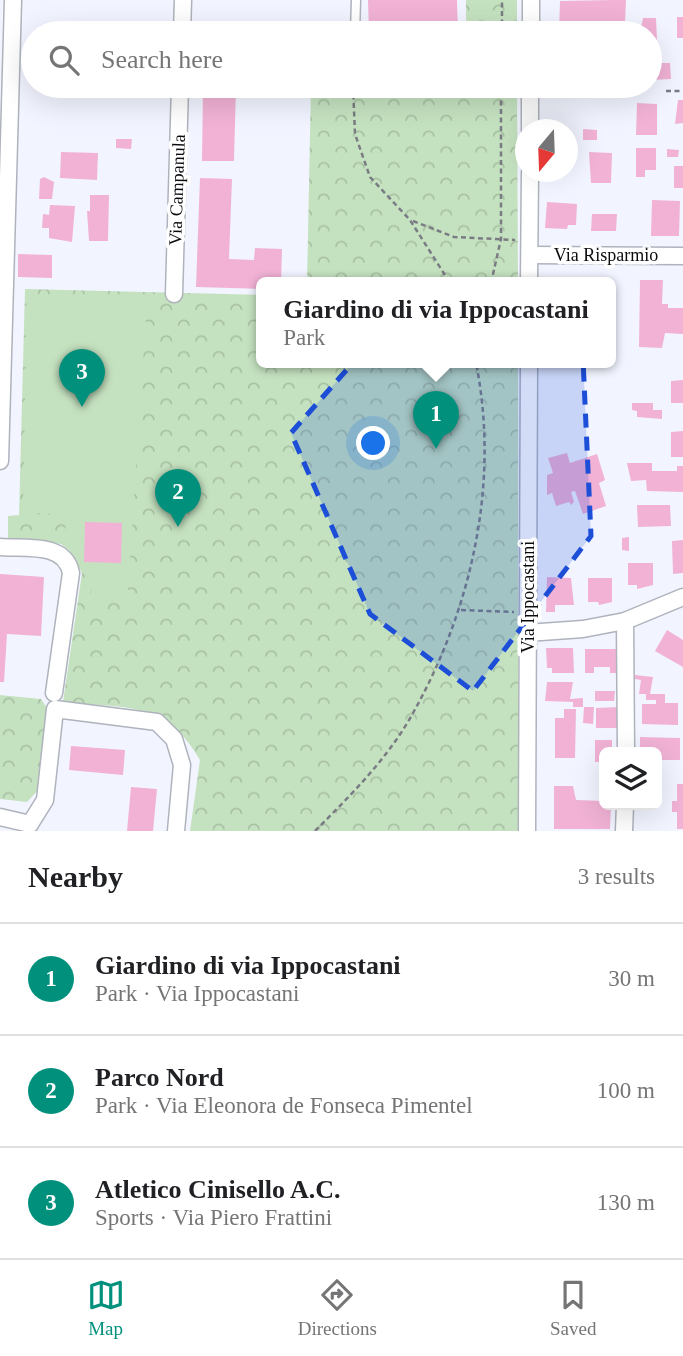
<!DOCTYPE html>
<html lang="en">
<head>
<meta charset="utf-8">
<style>
	:root { --surface:#fff; --page:#f6f6f6; --text:#202124; --muted:#757577; --line:#e0e0e0; --accent:#00907c }
	body { margin:0; font-family:Georgia,serif; background:var(--page); color:var(--text) }
	.controls { position:absolute; right:21px; bottom:21px; display:grid; overflow:hidden; border-radius:10px; box-shadow:0 7px 28px #0002 }
	.controls button { width:63px; height:63px; display:grid; place-items:center; padding:0; border:0; border-bottom:2px solid var(--line); background:var(--surface); color:var(--text); font:35px sans-serif }
	.compass { position:absolute; left:515px; top:119px; width:63px; height:63px; border-radius:50%; background:var(--surface); box-shadow:0 7px 28px #0002; rotate:199deg }
	.you { position:absolute; left:374px; top:444px; width:24px; height:24px; margin:-18px; border:5px solid #fff; border-radius:50%; background:#1a73e8; box-shadow:0 0 0 10px #1a73e833 }
	.badge { display:grid; place-items:center; width:46px; height:46px; border-radius:50%; background:var(--accent); color:#fff; font-size:23px; font-weight:700 }
	.pin { position:absolute; translate:-50% -58px; filter:drop-shadow(0 2px 4px #0008) }
	.pin::after { content:''; position:absolute; top:37px; width:24px; height:21px; background:inherit; clip-path:polygon(0 0,100% 0,50% 100%) }
	.popup { position:absolute; left:256px; top:277px; width:360px; height:91px; box-sizing:border-box; display:grid; place-content:center; border-radius:10px; background:var(--surface); filter:drop-shadow(0 2px 5px #0005); font-size:23px; white-space:nowrap; color:var(--muted) }
	.popup b { font-size:26px; color:var(--text) }
	.popup::after { content:''; position:absolute; left:50%; top:100%; margin-left:-14px; border:14px solid transparent; border-top-color:var(--surface) }
	.list { margin:0; padding:0; list-style:none }
	h2 { display:flex; justify-content:space-between; align-items:center; height:91px; margin:0; padding:0 28px; font-size:30px }
	h2 small { font-size:23px; font-weight:400; color:var(--muted) }
	.list li { display:grid; grid-template-columns:46px 1fr auto; gap:21px; align-items:center; box-sizing:border-box; height:112px; padding:0 28px; border-top:2px solid var(--line) }
	.list b { display:block; font-size:26px; white-space:nowrap }
	.list p { margin:0; font-size:23px; white-space:nowrap; color:var(--muted) }
	.list em { font-size:23px; font-style:normal; color:var(--muted) }
	.icon { flex:none; width:38px; height:38px; fill:none; stroke:currentColor; stroke-width:2; stroke-linecap:round; stroke-linejoin:round }
	.map { position:relative; flex:none; width:683px; height:831px; overflow:hidden }
	.search { position:absolute; background:var(--surface); box-shadow:0 7px 28px #0002; left:21px; right:21px; top:21px; height:77px; display:flex; align-items:center; gap:18px; box-sizing:border-box; padding:0 24px; border-radius:38px; color:var(--muted); font-size:26px }
	.sheet { height:427px; background:var(--surface) }
	nav { display:flex; justify-content:space-around; align-items:center; box-sizing:border-box; height:98px; border-top:2px solid var(--line); background:var(--surface); font-size:19px; color:var(--muted) }
	nav a { display:grid; justify-items:center; gap:4px }
	nav .on { color:var(--accent) }
	.map>svg:first-child { display:block }
	.forest { fill:url(#forest-crowns) }
	.pitch { fill:#c5e2c0 }
	.building { fill:#f1b2d5 }
	.lines { fill:none; stroke-linecap:round; stroke-linejoin:round }
	.service-casing { stroke:#afb3bc; stroke-width:11 }
	.minor-casing { stroke:#afb3bc; stroke-width:19 }
	.path { stroke:#7a7c83; stroke-width:2.5; stroke-dasharray:5 3.5; stroke-linecap:butt }
	.service { stroke:#fff; stroke-width:8 }
	.minor { stroke:#fff; stroke-width:16 }
	.marked { fill:#1d4ed8; fill-opacity:0.2; stroke:#1d4ed8; stroke-width:5; stroke-dasharray:14 9; stroke-linejoin:round }
	.labels { text-anchor:middle; stroke-width:7; stroke-linejoin:round; paint-order:stroke }
	.street-label { font-size:18px; fill:#0a0b0e; stroke:#fff }
</style>
</head>
<body>
<div class="map">
<svg width="683" height="831" viewBox="0 0 683 831">
	<defs>
		<pattern id="forest-crowns" width="20" height="18" patternUnits="userSpaceOnUse" patternTransform="scale(1.75)"><rect width="20" height="18" fill="#c5e2c0"/><path d="M2 6a3 3 0 1 1 6 0M12 15a3 3 0 1 1 6 0" fill="none" stroke="#a8c1a4"/></pattern>
	</defs>
	<rect width="100%" height="100%" fill="#f2f5ff"/>
	<g class="forest">
		<rect x="466" y="0" width="51" height="33"/>
		<path d="M311,86H517L518,283H307Z"/>
		<path d="M25,289L261,295V363H518V831H190L200,760C165,699 125,709 63,702L82,573L69,550L61,544L8,538V516L19,515Z"/>
		<path d="M0,695L41,699L47,708L40,788L27,802L0,799Z"/>
	</g>
	<path class="pitch" d="M27,295L147,302L127,603L90,600L93,575L82,572L79,556L65,542L66,515L23,512Z"/>
	<g class="building">
		<path d="M368,0H457L458,33H445V24L430,22L384,24V33H369Z"/>
		<path d="M613,0H626L625,23H581V33H559L560,1Z"/>
		<rect x="677" y="17" width="6" height="21"/>
		<path d="M643,18H656L657,40H650V33H640Z"/>
		<path d="M654,58H661V63H670L671,79L650,80V61Z"/>
		<path d="M203,86H236L234,161H202Z"/>
		<path d="M251,86H289L288,94L251,93Z"/>
		<path d="M678,100H683V123L675,124Z"/>
		<path d="M637,103L657,104V135H636Z"/>
		<path d="M583,129L597,130V140H583Z"/>
		<path d="M116,139H132L131,149L116,148Z"/>
		<path d="M636,148H656V170H645V177H636Z"/>
		<path d="M667,149L679,150L678,157H667Z"/>
		<path d="M61,152L98,153L97,180L60,178Z"/>
		<path d="M589,152L612,153L611,183H591Z"/>
		<rect x="674" y="166" width="9" height="22"/>
		<path d="M44,177L54,182L52,199H39L40,179Z"/>
		<path d="M200,178L232,179L229,259L254,260L255,248L282,249L281,283H261V289L196,287Z"/>
		<path d="M90,195H109L108,241H89L87,211H90Z"/>
		<path d="M652,200L680,201L679,236H651Z"/>
		<path d="M547,202L577,204L576,225H568L567,229L545,228Z"/>
		<path d="M50,205L75,206L72,242L49,238V228H42L43,214L49,215Z"/>
		<path d="M592,214H617L616,231H591Z"/>
		<path d="M18,254L52,255V278L18,277Z"/>
		<path d="M640,280H663L662,304H668V308H683V334L665,333L662,348L639,347Z"/>
		<rect x="562" y="363" width="38" height="4"/>
		<path d="M683,380V403H671V381Z"/>
		<path d="M632,403H653V410H662V419L637,417V411L632,410Z"/>
		<path d="M683,431V457H671V432Z"/>
		<path d="M567,453L570,463L597,454L605,480L599,483L606,506L583,514L575,491L571,492L574,502L571,505L569,502L556,506L552,493L547,495V475L553,473L548,458Z"/>
		<path d="M627,463H652V471H677V466H683V492L647,491L646,480L631,481Z"/>
		<path d="M637,505H670L671,526L638,527Z"/>
		<path d="M85,522L122,523L121,563L84,562Z"/>
		<path d="M629,537V551L622,550V538Z"/>
		<path d="M683,540V573L673,574L672,541Z"/>
		<path d="M628,563H653V585L637,589V585H628Z"/>
		<path d="M0,574L44,577L41,636L7,634L4,682H0Z"/>
		<path d="M547,577L571,578L574,605H555V612H546Z"/>
		<path d="M588,578H612V602L599,605L598,602H588Z"/>
		<path d="M667,630L683,640V667L655,651Z"/>
		<path d="M546,648H573L574,673H552V668H547Z"/>
		<path d="M585,649H620L619,673H610V667H594V673H585Z"/>
		<path d="M635,675L653,677L650,694H665V703H678V725L642,724V704H656V700H646V694H639L641,680L635,679Z"/>
		<path d="M547,682H573L570,699L583,698V707H573V702L545,701Z"/>
		<path d="M595,691H615L614,701H595Z"/>
		<path d="M584,707H594L593,724L583,723Z"/>
		<path d="M620,707V728H596V708Z"/>
		<path d="M564,709H576L575,758H555V718H564Z"/>
		<path d="M640,737L680,738V760H657V752H640Z"/>
		<path d="M595,740H612V752H604V762H595Z"/>
		<path d="M71,746L125,750L123,775L69,770Z"/>
		<path d="M677,784H683V829H677V812H672V801H677Z"/>
		<path d="M554,786H573L576,800L604,801V805H611L610,829H554Z"/>
		<path d="M131,787L157,789L153,831H127Z"/>
	</g>
	<g class="lines">
		<defs>
			<path id="service" d="M355,33L356,0"/>
			<g id="minor">
				<path d="M182,33L183,0"/>
				<path d="M531,33V0"/>
				<path d="M530,130V86"/>
				<path d="M530,255L683,256"/>
				<path d="M529,283L530,172"/>
				<path d="M174,294L180,86"/>
				<path d="M0,461L13,0"/>
				<path d="M0,547C26,549 65,542 71,573L54,693"/>
				<path d="M625,621L626,752"/>
				<path d="M527,633L583,629L625,621L683,597"/>
				<path d="M0,817L30,824"/>
				<path d="M30,824L45,800L55,709L157,722L174,739L182,765L176,831"/>
				<path d="M527,831L529,363"/>
				<path d="M624,831L625,805"/>
			</g>
		</defs>
		<use href="#service" class="service-casing"/>
		<use href="#minor" class="minor-casing"/>
		<g class="path">
			<path d="M502,33V0"/>
			<path d="M353,86L355,134L370,177L410,220L450,283"/>
			<path d="M666,91H683"/>
			<path d="M413,221L454,237L515,240"/>
			<path d="M491,283L501,239V86"/>
			<path d="M461,610L514,612"/>
			<path d="M315,831C351,795 389,757 413,713C472,608 500,482 476,363"/>
		</g>
		<use href="#service" class="service"/>
		<use href="#minor" class="minor"/>
	</g>
	<path class="marked" d="M388,323L583,359L591,536L473,691L370,614L291,433Z"/>
	<g class="labels">
		<g class="street-label">
			<text transform="translate(177 190) rotate(-88)" y="6">Via Campanula</text>
			<text x="606" y="261">Via Risparmio</text>
			<text transform="translate(528 597) rotate(-90)" y="6">Via Ippocastani</text>
		</g>
	</g>
</svg>
<div class="controls">
<button><svg class="icon" aria-label="layers" viewBox="0 0 24 24"><path d="M12 4l9 5-9 5-9-5zM3 14l9 5 9-5"/></svg></button>
</div>
<svg class="compass" viewBox="-18 -18 36 36"><path d="M0-13l5 13h-10z" fill="#e53935"/><path d="M0 13l5-13h-10z" fill="#757577"/></svg>
<div class="you"></div>
<div class="pin badge" style="left:436px;top:449px">1</div>
<div class="popup"><b>Giardino di via Ippocastani</b>Park</div>
<div class="pin badge" style="left:178px;top:527px">2</div>
<div class="pin badge" style="left:82px;top:407px">3</div>
<div class="search"><svg class="icon" aria-label="search" viewBox="0 0 24 24"><circle cx="10" cy="10" r="6"/><path d="M15 15l6 6"/></svg>Search here</div>
</div>
<section class="sheet">
<h2>Nearby<small>3 results</small></h2>
<ul class="list">
<li><span class="badge">1</span><div><b>Giardino di via Ippocastani</b><p>Park · Via Ippocastani</p></div><em>30 m</em></li>
<li><span class="badge">2</span><div><b>Parco Nord</b><p>Park · Via Eleonora de Fonseca Pimentel</p></div><em>100 m</em></li>
<li><span class="badge">3</span><div><b>Atletico Cinisello A.C.</b><p>Sports · Via Piero Frattini</p></div><em>130 m</em></li>
</ul>
</section>
<nav>
<a class="on"><svg class="icon" aria-label="map" viewBox="0 0 24 24"><path d="M3 6l6-2 6 2 6-2v14l-6 2-6-2-6 2zM9 4v14M15 6v14"/></svg>Map</a>
<a><svg class="icon" aria-label="directions" viewBox="0 0 24 24"><path d="M12 3l9 9-9 9-9-9zM9 14v-3h6M13 9l2 2-2 2"/></svg>Directions</a>
<a><svg class="icon" aria-label="saved" viewBox="0 0 24 24"><path d="M7 4h10v16l-5-4-5 4z"/></svg>Saved</a>
</nav>
</body>
</html>
